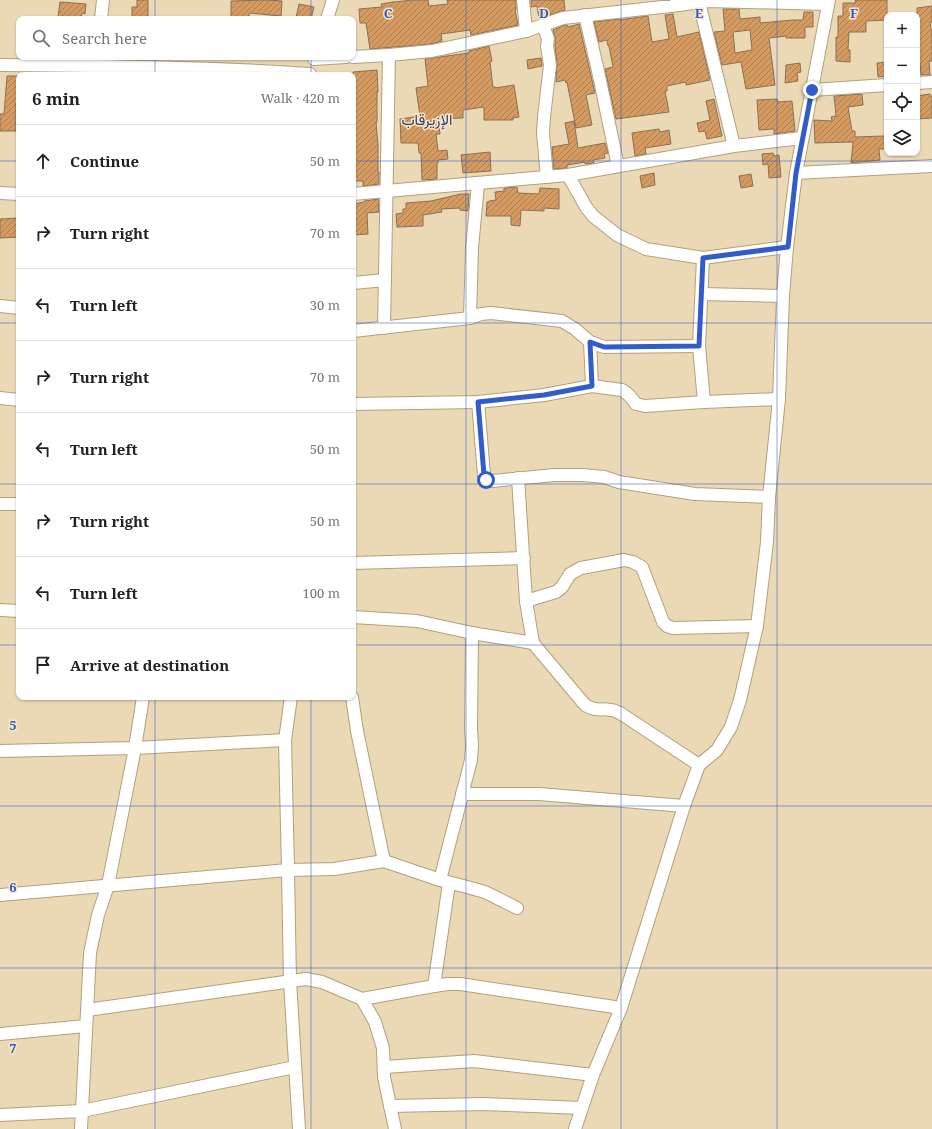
<!DOCTYPE html>
<html lang="en">
<head>
<meta charset="utf-8">
<style>
	:root { --surface:#fff; --page:#f6f6f6; --text:#222; --muted:#767676; --line:#e0e0e0 }
	body { margin:0; font-family:"Noto Serif",Vazirmatn,serif; background:var(--page); color:var(--text) }
	.controls { position:absolute; right:12px; top:12px; display:grid; overflow:hidden; border-radius:8px; box-shadow:0 1px 3px #0004 }
	.controls button { width:36px; height:36px; display:grid; place-items:center; padding:0; border:0; border-bottom:1px solid var(--line); background:var(--surface); color:var(--text); font:20px sans-serif }
	.stop { position:absolute; width:12px; height:12px; margin:-9px; border:3px solid #325bcb; border-radius:50%; background:#fff }
	.stop.end { background:#325bcb; border-color:#fff; box-shadow:0 1px 4px #0008 }
	.list { margin:0; padding:0; list-style:none }
	h2 { display:flex; justify-content:space-between; align-items:center; height:52px; margin:0; padding:0 16px; font-size:17px }
	h2 small { font-size:13px; font-weight:400; color:var(--muted) }
	.list li { display:grid; grid-template-columns:26px 1fr auto; gap:12px; align-items:center; box-sizing:border-box; height:72px; padding:0 16px; border-top:1px solid var(--line) }
	.list b { display:block; font-size:15px; white-space:nowrap }
	.list em { font-size:13px; font-style:normal; color:var(--muted) }
	.icon { flex:none; width:22px; height:22px; fill:none; stroke:currentColor; stroke-width:2; stroke-linecap:round; stroke-linejoin:round }
	.map { position:relative; flex:none; width:932px; height:1129px; overflow:hidden }
	.search { position:absolute; background:var(--surface); box-shadow:0 1px 3px #0004; left:16px; top:16px; width:340px; height:44px; display:flex; align-items:center; gap:10px; box-sizing:border-box; padding:0 14px; border-radius:8px; color:var(--muted); font-size:15px }
	.panel { position:absolute; background:var(--surface); box-shadow:0 1px 3px #0004; left:16px; top:72px; width:340px; height:628px; border-radius:8px }
	.map>svg:first-child { display:block }
	.building { fill:url(#building-hatch); stroke:#8b7056; fill-rule:evenodd }
	.lines { fill:none; stroke-linecap:round; stroke-linejoin:round }
	.minor-casing { stroke:#b1a07e; stroke-width:14 }
	.minor { stroke:#fff; stroke-width:12 }
	.route { stroke:#325bcb; stroke-width:5 }
	.grid { fill:none; stroke:#325bcb; stroke-width:1; stroke-opacity:0.55 }
	.labels { text-anchor:middle; stroke-width:3; stroke-linejoin:round; paint-order:stroke }
	.neighbourhood-label { font-size:15px; fill:#273e76; stroke:#f8e7c2 }
	.grid-label { font-size:13px; text-anchor:middle; font-weight:bold; fill:#325bcb; stroke:#f8e7c2; stroke-width:3; stroke-linejoin:round; paint-order:stroke }
</style>
</head>
<body>
<div class="map">
<svg width="932" height="1129" viewBox="0 0 932 1129">
	<defs>
		<pattern id="building-hatch" width="6" height="6" patternUnits="userSpaceOnUse"><rect width="6" height="6" fill="#d59b61"/><path d="M-1 1l2-2M0 6l6-6M5 7l2-2" fill="none" stroke="#ad7e4f"/></pattern>
	</defs>
	<rect width="100%" height="100%" fill="#ebd9b5"/>
	<g class="building">
		<path d="M137,0H148V19H132V7H137Z"/>
		<path d="M267,0L282,1L281,16L249,13V19L231,18V1Z"/>
		<path d="M413,0H428L429,6L448,4L447,0H516V10H515L518,25L471,35L470,30L441,34L442,41L431,44L370,49L366,23H360L359,9L382,7L381,4L393,2Z"/>
		<path d="M531,0H564L565,10L539,18L537,6L531,7Z"/>
		<path d="M855,0H887V20L866,21V32H849L848,50H850V62L836,61V37H838V16H843V3H856Z"/>
		<path d="M60,2L86,4L85,14L82,13L81,19L58,17Z"/>
		<path d="M299,4L314,7L311,19H302L296,18Z"/>
		<path d="M932,6V22H930L932,34V61H929L930,75H921L920,63H917V8Z"/>
		<path d="M723,9H739L740,19L760,17V23L793,20H803L804,12H813V27H805V38H786V36L769,38L775,85L746,89L741,62L722,65L714,32L725,31ZM750,30L752,50L735,53L733,32Z"/>
		<path d="M673,14L677,37L699,32L710,80L686,85V82L667,86V91H665L669,112L616,119L605,69L613,67L609,46H608L607,40L599,42L594,22L619,19V20L648,16L652,42L669,39L665,15Z"/>
		<path d="M579,24L595,93L586,95L592,125L576,128L567,82L566,83L565,80L556,82L557,64L555,46V37L553,30L565,25H567L568,27Z"/>
		<path d="M489,46L492,61L490,62L493,87H495V88L514,85L519,117L513,118V120H484V107L463,110V118L438,119L440,134H436L438,151L447,150L448,159L438,160V163H437V179L422,180L421,153H419L418,143H401L400,119L420,116L416,88L428,86L425,59L469,53V51Z"/>
		<path d="M541,58L542,66L528,69L527,60Z"/>
		<path d="M887,62V76L878,77L877,63Z"/>
		<path d="M800,63L801,72L797,73L798,81L785,83L786,65Z"/>
		<path d="M377,70L378,92H377V122H376L378,145V172H379V184L363,186V181H353V122H355L353,96V72Z"/>
		<path d="M7,76H19V103H16V131H0V114H4Z"/>
		<path d="M862,94L863,105L848,107L852,131H855V137L884,136L885,149H879L880,160L851,163L853,142L815,143L814,120L832,121L831,117L836,116L834,96Z"/>
		<path d="M930,94V96H932V118L917,119V96Z"/>
		<path d="M714,99L722,136L707,139L705,131L699,132L697,123L710,120L706,101Z"/>
		<path d="M777,99L778,102L792,101L795,131L774,134V129L759,130L757,100Z"/>
		<path d="M574,121L578,148L605,143L608,153L604,154L605,158L593,160L594,163L585,164V162L567,165V168L554,169L552,147L569,144L565,123Z"/>
		<path d="M659,129L660,132L669,130L671,144L645,148L646,154L635,156L632,133Z"/>
		<path d="M490,152L491,171L463,173L461,155Z"/>
		<path d="M773,153L774,156L779,155L781,177L769,178L768,164L763,165L762,154Z"/>
		<path d="M654,173L655,185L642,188L640,176Z"/>
		<path d="M751,174L753,186L741,188L739,176Z"/>
		<path d="M517,187L518,193L539,194L540,188L559,189V209L544,208V211L521,210L520,226L511,225V216H486L487,202H489V201L496,200L495,192L504,191V188Z"/>
		<path d="M461,194H469L468,211L460,210V208L441,209L442,212L423,215V226L397,227L396,214L403,213V209H406V203L431,201Z"/>
		<path d="M378,199L379,212L367,213L368,234L353,235V221H356L353,204L364,202V201Z"/>
		<path d="M19,218V237L0,238V219Z"/>
	</g>
	<g class="lines">
		<defs>
			<g id="minor">
				<path d="M523,0L526,31"/>
				<path d="M699,2L734,146"/>
				<path d="M585,15L598,71L618,166"/>
				<path d="M101,19L103,0"/>
				<path d="M327,19L333,0"/>
				<path d="M543,25L548,39L547,46L550,65L544,117L543,133L547,177"/>
				<path d="M353,57L389,55L432,51L526,31L563,18L671,6L708,1L828,4"/>
				<path d="M314,59L346,57"/>
				<path d="M0,65C103,66 207,67 310,74"/>
				<path d="M95,75L97,57"/>
				<path d="M917,83L932,82"/>
				<path d="M812,90L887,85"/>
				<path d="M796,173L932,166"/>
				<path d="M568,175L586,207L593,216L617,235L646,249L703,258L787,247"/>
				<path d="M0,193L19,194"/>
				<path d="M353,194L568,175L734,146L802,138"/>
				<path d="M703,258L699,346L704,402"/>
				<path d="M353,283L385,280"/>
				<path d="M702,294L783,296"/>
				<path d="M0,306L19,308"/>
				<path d="M470,318L472,248L478,184"/>
				<path d="M384,328L389,55"/>
				<path d="M353,331L470,318L481,314L491,313L562,321L575,329L590,342L604,347L699,346"/>
				<path d="M590,342L592,386"/>
				<path d="M0,398L19,400"/>
				<path d="M478,402L484,475L487,480L493,481L554,475H583L604,477L619,482L695,494L769,497"/>
				<path d="M353,404L478,402L544,395L592,386L622,390L629,395L636,404L645,406L704,402L779,399"/>
				<path d="M518,478L526,601L533,643L585,705C597,712 599,708 611,710C614,710 617,712 620,713L699,765"/>
				<path d="M0,504H19"/>
				<path d="M353,563L524,558"/>
				<path d="M526,601L556,592L562,587L570,574L581,568L624,560L633,562L642,567L663,622L667,626L673,628L757,626"/>
				<path d="M0,610L19,611"/>
				<path d="M353,617L417,621L472,633L533,643"/>
				<path d="M291,697L285,740L288,870L290,981L299,1129"/>
				<path d="M352,697L357,731L384,861"/>
				<path d="M0,751L135,748L285,740"/>
				<path d="M462,794H539L684,806"/>
				<path d="M440,880L471,760L472,745L471,729L472,633"/>
				<path d="M0,895L288,870L334,869L384,861L440,880L467,887L485,892L517,908"/>
				<path d="M434,986L449,883"/>
				<path d="M362,999L375,1022L383,1048L384,1077L395,1129"/>
				<path d="M87,1010L306,979L322,982L362,999L434,986L448,984H460L621,1008"/>
				<path d="M0,1034L86,1026"/>
				<path d="M384,1067L474,1061L593,1075"/>
				<path d="M390,1106L483,1104L582,1108"/>
				<path d="M0,1115L82,1111L295,1067"/>
				<path d="M81,1129L90,953L98,915L108,885L135,748L143,697"/>
				<path d="M575,1129L593,1075L621,1008L684,806L699,765L717,750L731,727L740,700L757,626L767,542L769,497L779,399L783,296L787,247L796,173L829,0"/>
			</g>
		</defs>
		<use href="#minor" class="minor-casing"/>
		<use href="#minor" class="minor"/>
	</g>
	<g class="lines">
		<path class="route" d="M486,480L484,475L478,402L544,395L592,386L590,342L604,347L699,346L703,258L788,247L796,173L812,90"/>
	</g>
	<path class="grid" d="M155,0V19M311,0V19M466,0V1129M621,0V1129M777,0V1129M155,57V75M311,57V75M0,161H19M353,161H932M0,323H19M353,323H932M0,484H19M353,484H932M0,645H19M353,645H932M155,697V1129M311,697V1129M0,806H932M0,968H932"/>
	<g class="labels">
		<g class="neighbourhood-label">
			<text x="427" y="125">الإزيرقاب</text>
		</g>
	</g>
	<g class="grid-label">
		<text x="388" y="18">C</text>
		<text x="544" y="18">D</text>
		<text x="699" y="18">E</text>
		<text x="854" y="18">F</text>
		<text x="13" y="730">5</text>
		<text x="13" y="892">6</text>
		<text x="13" y="1053">7</text>
	</g>
</svg>
<div class="controls">
<button>+</button>
<button>−</button>
<button><svg class="icon" aria-label="locate" viewBox="0 0 24 24"><circle cx="12" cy="12" r="6"/><path d="M12 2v4M12 18v4M2 12h4M18 12h4"/></svg></button>
<button><svg class="icon" aria-label="layers" viewBox="0 0 24 24"><path d="M12 4l9 5-9 5-9-5zM3 14l9 5 9-5"/></svg></button>
</div>
<div class="stop" style="left:486px;top:480px"></div>
<div class="stop end" style="left:812px;top:90px"></div>
<div class="search"><svg class="icon" aria-label="search" viewBox="0 0 24 24"><circle cx="10" cy="10" r="6"/><path d="M15 15l6 6"/></svg>Search here</div>
<section class="panel">
<h2>6 min<small>Walk · 420 m</small></h2>
<ul class="list">
<li><svg class="icon" aria-label="ahead" viewBox="0 0 24 24"><path d="M12 20V5M6 11l6-6 6 6"/></svg><div><b>Continue</b></div><em>50 m</em></li>
<li><svg class="icon" aria-label="right" viewBox="0 0 24 24"><path d="M7 20v-9h11M14 6l5 5-5 5"/></svg><div><b>Turn right</b></div><em>70 m</em></li>
<li><svg class="icon" aria-label="left" viewBox="0 0 24 24"><path d="M17 20v-9H6M10 6l-5 5 5 5"/></svg><div><b>Turn left</b></div><em>30 m</em></li>
<li><svg class="icon" aria-label="right" viewBox="0 0 24 24"><path d="M7 20v-9h11M14 6l5 5-5 5"/></svg><div><b>Turn right</b></div><em>70 m</em></li>
<li><svg class="icon" aria-label="left" viewBox="0 0 24 24"><path d="M17 20v-9H6M10 6l-5 5 5 5"/></svg><div><b>Turn left</b></div><em>50 m</em></li>
<li><svg class="icon" aria-label="right" viewBox="0 0 24 24"><path d="M7 20v-9h11M14 6l5 5-5 5"/></svg><div><b>Turn right</b></div><em>50 m</em></li>
<li><svg class="icon" aria-label="left" viewBox="0 0 24 24"><path d="M17 20v-9H6M10 6l-5 5 5 5"/></svg><div><b>Turn left</b></div><em>100 m</em></li>
<li><svg class="icon" aria-label="arrive" viewBox="0 0 24 24"><path d="M6 21V4h12l-3 4 3 4H6"/></svg><div><b>Arrive at destination</b></div></li>
</ul>
</section>
</div>
</body>
</html>
